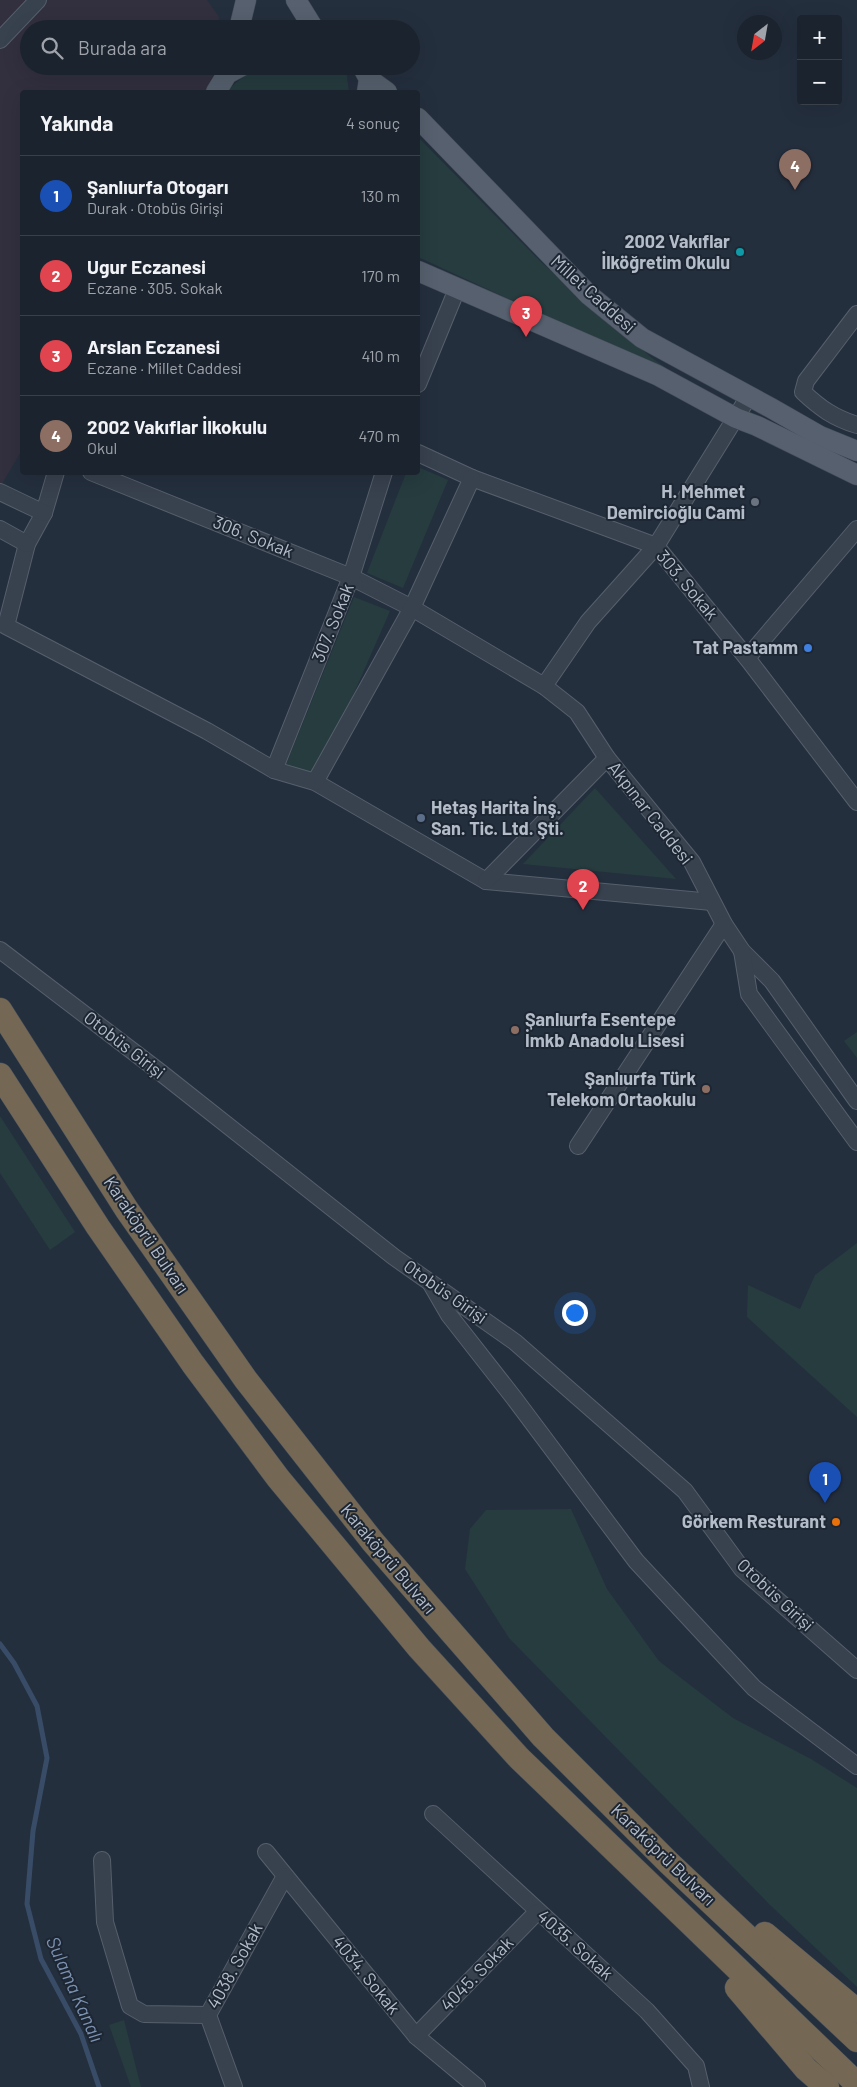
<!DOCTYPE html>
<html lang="tr">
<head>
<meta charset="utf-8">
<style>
	:root { --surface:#1b232e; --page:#242b36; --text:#f1f3f6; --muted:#a0a4aa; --line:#39404a; --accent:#db2777 }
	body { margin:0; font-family:Barlow,sans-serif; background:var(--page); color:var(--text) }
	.controls { position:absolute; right:15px; top:15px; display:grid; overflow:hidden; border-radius:5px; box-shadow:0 5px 20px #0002 }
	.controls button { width:45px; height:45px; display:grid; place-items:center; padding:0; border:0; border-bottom:1px solid var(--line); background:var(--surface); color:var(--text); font:25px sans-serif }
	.compass { position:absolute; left:737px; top:15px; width:45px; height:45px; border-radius:50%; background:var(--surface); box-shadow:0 5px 20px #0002; rotate:211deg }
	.you { position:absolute; left:574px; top:1312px; width:18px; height:18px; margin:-12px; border:4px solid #fff; border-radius:50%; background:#1a73e8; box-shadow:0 0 0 8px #1a73e833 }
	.badge { display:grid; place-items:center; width:32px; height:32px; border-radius:50%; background:var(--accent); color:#fff; font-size:16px; font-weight:700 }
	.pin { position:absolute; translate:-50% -41px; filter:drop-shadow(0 1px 2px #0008) }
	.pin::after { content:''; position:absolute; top:26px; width:18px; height:15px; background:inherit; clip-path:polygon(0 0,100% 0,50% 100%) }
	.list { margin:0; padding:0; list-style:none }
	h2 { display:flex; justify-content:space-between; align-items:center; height:65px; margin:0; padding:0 20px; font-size:21px }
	h2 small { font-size:16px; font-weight:400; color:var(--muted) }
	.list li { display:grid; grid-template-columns:32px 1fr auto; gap:15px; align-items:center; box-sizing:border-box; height:80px; padding:0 20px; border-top:1px solid var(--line) }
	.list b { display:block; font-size:19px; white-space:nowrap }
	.list p { margin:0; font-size:16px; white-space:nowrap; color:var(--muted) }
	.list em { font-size:16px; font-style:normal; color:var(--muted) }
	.icon { flex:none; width:28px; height:28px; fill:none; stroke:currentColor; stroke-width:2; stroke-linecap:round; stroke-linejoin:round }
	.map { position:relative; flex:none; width:857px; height:2087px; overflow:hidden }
	.search { position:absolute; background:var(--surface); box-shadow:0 5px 20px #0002; left:20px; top:20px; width:400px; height:55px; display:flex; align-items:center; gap:12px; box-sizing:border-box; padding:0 18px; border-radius:28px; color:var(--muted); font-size:19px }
	.panel { position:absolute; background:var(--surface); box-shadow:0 5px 20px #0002; left:20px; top:90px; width:400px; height:385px; border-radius:5px }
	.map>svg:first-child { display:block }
	.medical { fill:#32303f }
	.green { fill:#263c3f }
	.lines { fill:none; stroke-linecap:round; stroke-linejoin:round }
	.stream { stroke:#394c67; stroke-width:5 }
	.minor-casing { stroke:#565f6c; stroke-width:18 }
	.major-casing { stroke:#414a57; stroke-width:21 }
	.highway-casing { stroke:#434c59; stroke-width:25 }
	.minor { stroke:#38414e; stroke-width:16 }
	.major { stroke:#56606e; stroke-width:20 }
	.highway { stroke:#746855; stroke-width:24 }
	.culture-dot { fill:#0f9aa8; stroke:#1d2633; stroke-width:2 }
	.worship-dot { fill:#6b7280; stroke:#1d2633; stroke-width:2 }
	.shop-dot { fill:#3f7fe0; stroke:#1d2633; stroke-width:2 }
	.service-dot { fill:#5c6f8a; stroke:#1d2633; stroke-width:2 }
	.education-dot { fill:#8d6e63; stroke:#1d2633; stroke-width:2 }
	.food-dot { fill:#e8710a; stroke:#1d2633; stroke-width:2 }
	.labels { text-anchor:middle; stroke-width:4; stroke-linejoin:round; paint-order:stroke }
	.poi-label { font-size:18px; font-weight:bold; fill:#b4bcc9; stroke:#1d2633; text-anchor:end }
	.street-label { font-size:18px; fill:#b4bcc9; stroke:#1d2633 }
	.water-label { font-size:19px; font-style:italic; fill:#7c92b1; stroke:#1d2633 }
</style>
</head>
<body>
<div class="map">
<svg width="857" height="2087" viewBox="0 0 857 2087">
	<rect width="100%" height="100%" fill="#242f3e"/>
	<path class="medical" d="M0,0H207L219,17L218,29H29V66H215L214,73L205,92H22V450L0,487Z"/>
	<g class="green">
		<path d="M263,66H343L347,76L349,92H227C237,80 249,73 263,66Z"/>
		<path d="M418,137L542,263L652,358L697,390L609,345L418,257Z"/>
		<path d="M418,467L448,480L403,588L367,573L406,473L418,472Z"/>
		<path d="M354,597L390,611L315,782L285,767Z"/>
		<path d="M595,788L676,879L523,864Z"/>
		<path d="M857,1032V1058L844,1041Z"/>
		<path d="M0,1116L75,1232L50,1250L0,1173Z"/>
		<path d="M857,1243V1417L747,1317L748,1285L800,1309L815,1275Z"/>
		<path d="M571,1509L607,1589L659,1661L733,1718L811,1759L857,1788V1987L770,1905L509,1638L465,1569L470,1529L486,1510Z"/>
		<path d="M124,2020L141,2087H131L109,2025Z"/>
	</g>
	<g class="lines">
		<path class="stream" d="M0,1644L14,1663L37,1706L47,1758L33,1831L27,1904L41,1959L81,2034L99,2087"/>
		<defs>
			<g id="minor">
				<path d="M0,40L38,0"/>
				<path d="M857,314L806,381L803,392C820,408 834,418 857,425"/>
				<path d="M418,384L457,289"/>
				<path d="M418,453L472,478L656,546L747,658L857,802"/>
				<path d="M56,472L44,513L27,544L6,626L207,731L274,770L315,782L486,881L712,902"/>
				<path d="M91,472L351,577L412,608L544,686L577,712L607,758L692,862L724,924L742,951L772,981L857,1101"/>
				<path d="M0,492L44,513"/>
				<path d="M0,529L27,544"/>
				<path d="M747,658L857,529"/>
				<path d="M544,686L588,622L656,546L749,396"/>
				<path d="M274,770L351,577L384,472"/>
				<path d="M315,782L412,608L472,478"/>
				<path d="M486,881L607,758"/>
				<path d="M0,950L160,1072L394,1257L515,1342L685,1491L742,1569L857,1670"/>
				<path d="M742,951L749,994L857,1142"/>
				<path d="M578,1146L724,924"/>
				<path d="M431,1284L449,1315L514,1398L636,1561L754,1688L857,1766"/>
				<path d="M433,1814L647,2011L696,2066L701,2087"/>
				<path d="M266,1852L416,2036L477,2087"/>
				<path d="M102,1860L105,1922L130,2006L144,2014L208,2015"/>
				<path d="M416,2036L537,1912"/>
				<path d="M234,2087L208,2015L285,1876"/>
			</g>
			<g id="major">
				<path d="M296,0L314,29"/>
				<path d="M239,29L246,0"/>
				<path d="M362,66L369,79L367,92"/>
				<path d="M369,79L387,92"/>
				<path d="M216,92L227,74L242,66"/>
				<path d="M418,118L589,295L642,338L771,408L820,436L857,451"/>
				<path d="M418,271L657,375L736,418L757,426L857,475"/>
			</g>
			<g id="highway">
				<path d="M0,1010L127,1210L246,1380L373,1542L543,1737L669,1863L857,2040"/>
				<path d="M0,1075L98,1227L193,1364L278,1478L419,1648L519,1758L857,2084"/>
				<path d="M765,1934L857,2011"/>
				<path d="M737,1988L806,2069L827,2087"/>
			</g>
		</defs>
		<use href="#minor" class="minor-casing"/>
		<use href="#major" class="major-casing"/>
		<use href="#highway" class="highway-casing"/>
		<use href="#minor" class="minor"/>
		<use href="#major" class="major"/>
		<use href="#highway" class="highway"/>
	</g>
	<circle class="culture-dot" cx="740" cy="252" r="5"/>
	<circle class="worship-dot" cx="755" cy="502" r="5"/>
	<circle class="shop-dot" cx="808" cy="648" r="5"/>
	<circle class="service-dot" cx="421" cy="818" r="5"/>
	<g class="education-dot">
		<circle cx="515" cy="1030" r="5"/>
		<circle cx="706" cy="1089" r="5"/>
	</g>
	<circle class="food-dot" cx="836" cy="1522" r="5"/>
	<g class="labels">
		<g class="poi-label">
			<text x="730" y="248">2002 Vakıflar<tspan x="730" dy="21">İlköğretim Okulu</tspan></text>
			<text x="745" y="498">H. Mehmet<tspan x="745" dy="21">Demircioğlu Cami</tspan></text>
			<text x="798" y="654">Tat Pastamm</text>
			<text x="431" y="814" text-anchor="start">Hetaş Harita İnş.<tspan x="431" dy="21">San. Tic. Ltd. Şti.</tspan></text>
			<text x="525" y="1026" text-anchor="start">Şanlıurfa Esentepe<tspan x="525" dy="21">İmkb Anadolu Lisesi</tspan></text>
			<text x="696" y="1085">Şanlıurfa Türk<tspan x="696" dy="21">Telekom Ortaokulu</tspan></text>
			<text x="826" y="1528">Görkem Resturant</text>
		</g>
		<g class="street-label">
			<text transform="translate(593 294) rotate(42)" y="6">Millet Caddesi</text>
			<text transform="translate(253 537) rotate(22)" y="6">306. Sokak</text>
			<text transform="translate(687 585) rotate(50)" y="6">303. Sokak</text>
			<text transform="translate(333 623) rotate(-68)" y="6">307. Sokak</text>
			<text transform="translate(650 813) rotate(52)" y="6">Akpınar Caddesi</text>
			<text transform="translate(124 1045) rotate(38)" y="6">Otobüs Girişi</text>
			<text transform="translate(146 1235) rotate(56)" y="6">Karaköprü Bulvarı</text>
			<text transform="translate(445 1292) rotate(35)" y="6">Otobüs Girişi</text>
			<text transform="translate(388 1559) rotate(50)" y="6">Karaköprü Bulvarı</text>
			<text transform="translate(775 1595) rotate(43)" y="6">Otobüs Girişi</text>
			<text transform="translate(663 1855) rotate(44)" y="6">Karaköprü Bulvarı</text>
			<text transform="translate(575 1945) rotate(42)" y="6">4035. Sokak</text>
			<text transform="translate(235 1966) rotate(-61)" y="6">4038. Sokak</text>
			<text transform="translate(477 1974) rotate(-46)" y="6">4045. Sokak</text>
			<text transform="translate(366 1975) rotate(51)" y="6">4034. Sokak</text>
		</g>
		<g class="water-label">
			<text transform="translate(75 1989) rotate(66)" y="7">Sulama Kanalı</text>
		</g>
	</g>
</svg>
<div class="controls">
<button>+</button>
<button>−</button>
</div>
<svg class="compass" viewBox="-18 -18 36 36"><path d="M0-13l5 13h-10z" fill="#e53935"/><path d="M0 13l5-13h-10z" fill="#a0a4aa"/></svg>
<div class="you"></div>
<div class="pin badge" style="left:825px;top:1503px;background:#1a4fb4">1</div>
<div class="pin badge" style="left:583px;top:910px;background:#e0444e">2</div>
<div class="pin badge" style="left:526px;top:337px;background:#e0444e">3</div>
<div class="pin badge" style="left:795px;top:190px;background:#8d6e63">4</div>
<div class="search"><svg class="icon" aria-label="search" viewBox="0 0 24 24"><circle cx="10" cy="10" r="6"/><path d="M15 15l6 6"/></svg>Burada ara</div>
<section class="panel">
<h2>Yakında<small>4 sonuç</small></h2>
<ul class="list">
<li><span class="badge" style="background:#1a4fb4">1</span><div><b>Şanlıurfa Otogarı</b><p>Durak · Otobüs Girişi</p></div><em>130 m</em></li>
<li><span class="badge" style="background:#e0444e">2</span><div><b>Ugur Eczanesi</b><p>Eczane · 305. Sokak</p></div><em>170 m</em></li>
<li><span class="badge" style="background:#e0444e">3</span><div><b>Arslan Eczanesi</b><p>Eczane · Millet Caddesi</p></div><em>410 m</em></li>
<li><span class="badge" style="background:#8d6e63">4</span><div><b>2002 Vakıflar İlkokulu</b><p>Okul</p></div><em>470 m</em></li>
</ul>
</section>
</div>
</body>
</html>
